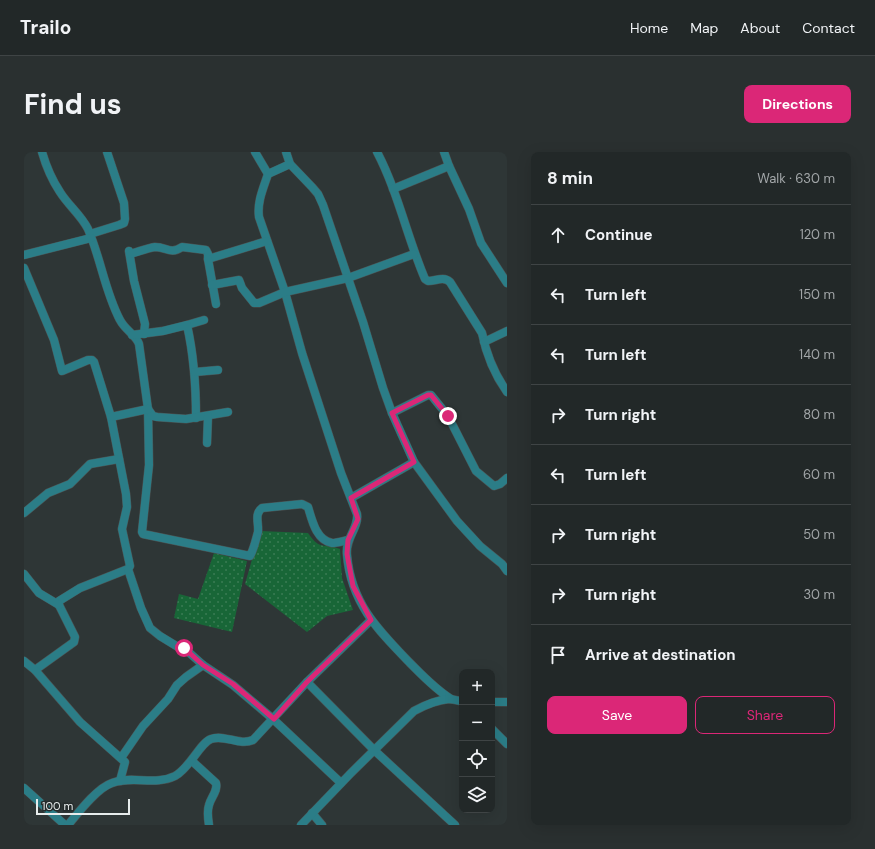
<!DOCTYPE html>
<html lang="en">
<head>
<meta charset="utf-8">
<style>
	:root { --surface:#222828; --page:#2a3030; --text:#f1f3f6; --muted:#a2a6a8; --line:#3f4445; --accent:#db2777 }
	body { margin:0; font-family:"DM Sans",sans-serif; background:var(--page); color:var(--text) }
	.controls { position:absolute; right:12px; bottom:12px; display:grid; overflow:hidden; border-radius:8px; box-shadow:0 4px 16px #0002 }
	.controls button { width:36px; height:36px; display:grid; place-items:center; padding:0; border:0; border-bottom:1px solid var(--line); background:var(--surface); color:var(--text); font:20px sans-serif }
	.scale { position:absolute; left:12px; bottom:10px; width:94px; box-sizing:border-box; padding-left:4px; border:2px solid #e7ecec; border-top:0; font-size:11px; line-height:14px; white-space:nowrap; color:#e7ecec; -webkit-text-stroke:3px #252c2c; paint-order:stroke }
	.stop { position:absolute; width:12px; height:12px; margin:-9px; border:3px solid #db2777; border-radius:50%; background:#fff }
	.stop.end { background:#db2777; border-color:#fff; box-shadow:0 1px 4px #0008 }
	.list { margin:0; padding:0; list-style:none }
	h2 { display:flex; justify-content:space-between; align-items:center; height:52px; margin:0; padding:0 16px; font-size:17px }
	h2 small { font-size:13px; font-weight:400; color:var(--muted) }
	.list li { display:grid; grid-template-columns:26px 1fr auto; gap:12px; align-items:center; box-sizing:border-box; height:60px; padding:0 16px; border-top:1px solid var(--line) }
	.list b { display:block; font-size:15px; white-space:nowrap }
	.list em { font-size:13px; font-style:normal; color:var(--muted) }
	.actions { display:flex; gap:8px; padding:12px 16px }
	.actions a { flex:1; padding:9px 0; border:1px solid var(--accent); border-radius:8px; text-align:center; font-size:14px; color:var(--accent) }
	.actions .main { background:var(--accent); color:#fff }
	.icon { flex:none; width:22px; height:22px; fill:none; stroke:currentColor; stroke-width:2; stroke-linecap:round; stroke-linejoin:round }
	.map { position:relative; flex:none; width:483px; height:673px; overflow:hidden; border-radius:8px }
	header { display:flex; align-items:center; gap:24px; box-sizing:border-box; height:56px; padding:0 20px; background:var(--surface); border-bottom:1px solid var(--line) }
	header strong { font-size:19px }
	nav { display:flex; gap:22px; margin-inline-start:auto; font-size:14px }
	.intro { display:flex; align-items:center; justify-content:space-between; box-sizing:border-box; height:96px; padding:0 24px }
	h1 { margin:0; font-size:28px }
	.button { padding:10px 18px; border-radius:8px; background:var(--accent); color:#fff; font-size:14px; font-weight:700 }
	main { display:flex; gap:24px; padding:0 24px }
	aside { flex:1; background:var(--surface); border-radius:8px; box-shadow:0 4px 16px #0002 }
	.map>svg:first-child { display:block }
	.grass { fill:url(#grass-dots) }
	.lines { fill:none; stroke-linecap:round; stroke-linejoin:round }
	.minor-casing { stroke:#4c5353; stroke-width:9 }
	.minor { stroke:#2b7d87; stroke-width:8 }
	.route { stroke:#db2777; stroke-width:5 }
</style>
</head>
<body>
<header>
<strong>Trailo</strong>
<nav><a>Home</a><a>Map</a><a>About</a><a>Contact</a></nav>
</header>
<div class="intro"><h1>Find us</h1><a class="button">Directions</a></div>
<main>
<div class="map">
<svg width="483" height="673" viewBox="0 0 483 673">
	<defs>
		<pattern id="grass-dots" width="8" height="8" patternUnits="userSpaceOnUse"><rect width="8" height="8" fill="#186637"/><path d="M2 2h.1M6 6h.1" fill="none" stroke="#3a7c54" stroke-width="1.8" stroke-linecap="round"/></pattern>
	</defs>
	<rect width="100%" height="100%" fill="#2e3636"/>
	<g class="grass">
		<path d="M236,379L284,381C297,400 299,390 316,397L318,426L329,458L303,464L283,480L221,432Z"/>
		<path d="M190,401L223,409L208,480L150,466L155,442L174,447Z"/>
	</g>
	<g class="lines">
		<defs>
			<g id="minor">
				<path d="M18,0C22,14 28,28 36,40C44,53 57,63 64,77C77,107 81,140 96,168C101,178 112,183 115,192L124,257L125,313L118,380L119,382L226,404C230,397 232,387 234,380C235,371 230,362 238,356L278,352L284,355C288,368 292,388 308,391C313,391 319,389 324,388"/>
				<path d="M231,0L244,22"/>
				<path d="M262,0L266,12L288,35L294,42L299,53L339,170L359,236L368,261L390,310L433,369L456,394L478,412L483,419"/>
				<path d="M353,0C374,40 383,85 401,127L404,129C412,129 419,124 426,130L458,181C462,201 471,223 483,240"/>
				<path d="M420,0L425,14L445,57L457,91L483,131"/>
				<path d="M266,12L244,22C239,37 233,50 235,65L261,140L278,201L317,321L333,362C335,376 321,386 323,403C327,451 354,478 386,511C399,524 411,537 427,547"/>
				<path d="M369,37L425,14"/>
				<path d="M66,82L95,73L100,71L101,67L100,51L83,0"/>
				<path d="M105,99L110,129L121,172L120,182"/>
				<path d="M106,102C114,100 123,96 131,95C143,95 146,103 158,95L182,98L184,102V107L243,89"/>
				<path d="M0,103L67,86"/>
				<path d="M184,107L192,152"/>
				<path d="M0,116L30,188L38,219L64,208H68L70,210L87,265L102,342L103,355L98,377L106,414L104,417L56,436L35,449V453L51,485L50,490L11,518"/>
				<path d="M188,133L215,128L218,136L230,151H235L261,140L324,126L390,102"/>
				<path d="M163,173L180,168"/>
				<path d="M108,183L139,179L163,173C170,204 172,234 172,266"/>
				<path d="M460,190L483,179"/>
				<path d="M171,220L194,218"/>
				<path d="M124,257L129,264L133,265L162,267L204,260"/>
				<path d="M368,261L404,243H407L424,264L452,319L470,334L476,332L483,326"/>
				<path d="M87,265L124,257"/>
				<path d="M183,291L184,264"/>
				<path d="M327,346L390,310"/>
				<path d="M0,361L24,341L46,332L66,312L95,307"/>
				<path d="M104,417L117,456L126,476L136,484L154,495L160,496L179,513L209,533L249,567L317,631"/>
				<path d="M0,422L15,441L35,453"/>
				<path d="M0,509L11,518L56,570L101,610L96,629"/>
				<path d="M283,530L350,598L431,673"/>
				<path d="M468,550H483"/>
				<path d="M468,577L483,592"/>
				<path d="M97,606L119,574L144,547L153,533L162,525L179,513"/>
				<path d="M168,609L192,631C194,639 187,645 185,653C183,659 184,667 185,673"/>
				<path d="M0,636L41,673"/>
				<path d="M288,661L298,673"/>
				<path d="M44,673C54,661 73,636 88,631C108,623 131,634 151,624C166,616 176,591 187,587C201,582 215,594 229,588L283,530L347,468"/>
				<path d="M277,673L327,621L390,559C401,553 412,548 425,547C429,547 433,549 438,549"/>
			</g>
		</defs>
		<use href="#minor" class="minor-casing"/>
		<use href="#minor" class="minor"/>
	</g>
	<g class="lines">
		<path class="route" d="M160,496L179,513L209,532L250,567L283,530L347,468L329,434L323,402L324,388L334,367L327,346L390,310L368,261L404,243H407L424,264"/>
	</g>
</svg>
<div class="controls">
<button>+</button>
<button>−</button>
<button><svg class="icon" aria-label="locate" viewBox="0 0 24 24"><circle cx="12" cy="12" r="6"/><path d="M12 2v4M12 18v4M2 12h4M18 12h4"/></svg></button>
<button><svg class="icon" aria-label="layers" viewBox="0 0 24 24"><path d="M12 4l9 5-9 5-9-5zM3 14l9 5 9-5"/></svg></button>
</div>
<div class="scale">100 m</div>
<div class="stop" style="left:160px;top:496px"></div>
<div class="stop end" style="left:424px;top:264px"></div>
</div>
<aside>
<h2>8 min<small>Walk · 630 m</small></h2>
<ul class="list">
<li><svg class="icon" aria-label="ahead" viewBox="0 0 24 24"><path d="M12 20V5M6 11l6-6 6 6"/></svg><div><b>Continue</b></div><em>120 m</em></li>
<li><svg class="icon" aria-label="left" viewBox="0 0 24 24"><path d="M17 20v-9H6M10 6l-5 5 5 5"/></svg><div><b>Turn left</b></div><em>150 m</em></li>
<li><svg class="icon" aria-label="left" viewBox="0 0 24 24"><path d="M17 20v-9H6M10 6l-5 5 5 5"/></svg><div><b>Turn left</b></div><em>140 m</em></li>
<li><svg class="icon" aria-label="right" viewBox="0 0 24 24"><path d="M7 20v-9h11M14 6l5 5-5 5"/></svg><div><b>Turn right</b></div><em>80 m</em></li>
<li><svg class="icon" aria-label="left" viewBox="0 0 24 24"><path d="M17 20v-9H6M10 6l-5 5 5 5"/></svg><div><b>Turn left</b></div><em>60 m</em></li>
<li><svg class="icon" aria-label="right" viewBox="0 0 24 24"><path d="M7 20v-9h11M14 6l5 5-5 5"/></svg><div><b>Turn right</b></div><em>50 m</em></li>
<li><svg class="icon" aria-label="right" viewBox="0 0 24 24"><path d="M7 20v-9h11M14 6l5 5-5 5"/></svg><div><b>Turn right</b></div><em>30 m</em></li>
<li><svg class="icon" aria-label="arrive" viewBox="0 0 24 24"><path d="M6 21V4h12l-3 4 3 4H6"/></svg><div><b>Arrive at destination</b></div></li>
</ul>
<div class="actions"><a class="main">Save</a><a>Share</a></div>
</aside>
</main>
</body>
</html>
